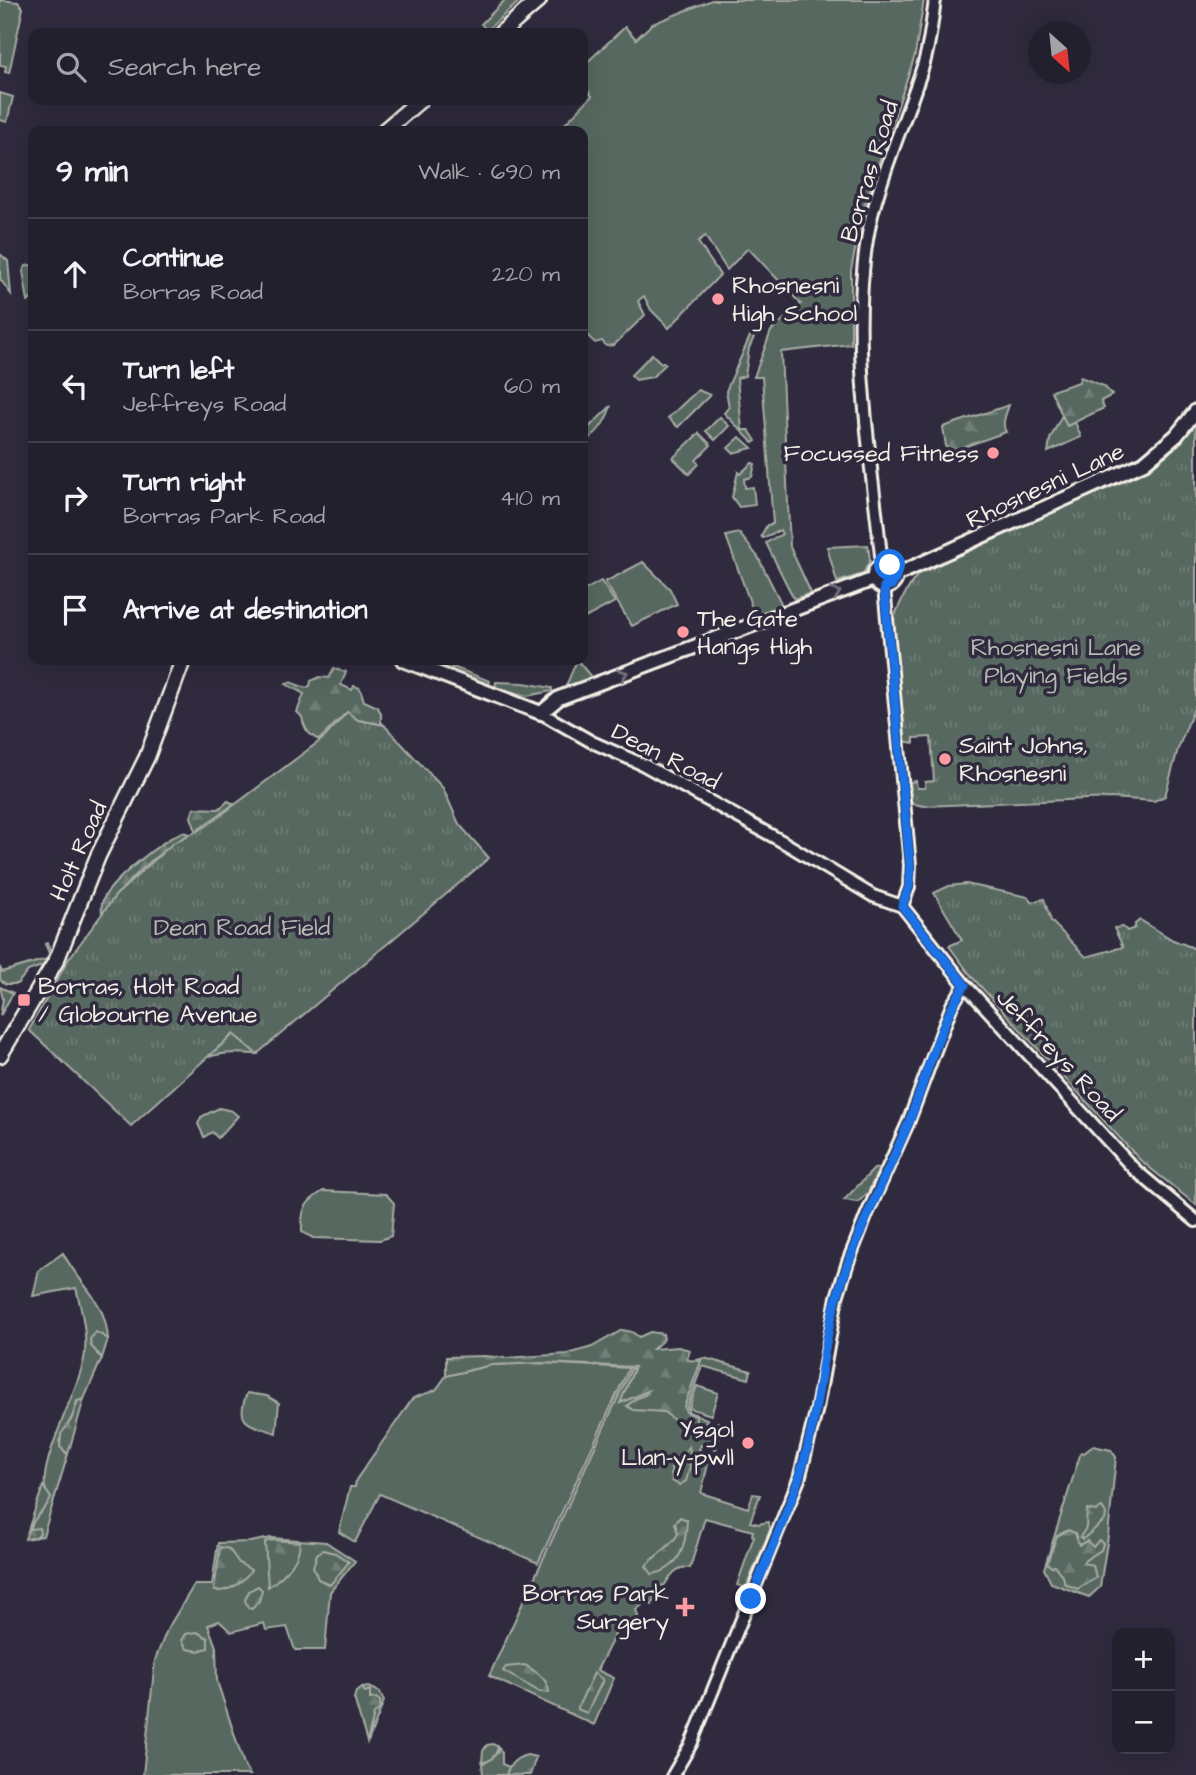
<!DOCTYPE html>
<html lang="en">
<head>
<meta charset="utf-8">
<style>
	:root { --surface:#23202e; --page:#2f2d3a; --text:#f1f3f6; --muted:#a3a3aa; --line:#403e4a }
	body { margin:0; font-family:"Architects Daughter",sans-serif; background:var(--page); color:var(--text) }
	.controls { position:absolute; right:21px; bottom:21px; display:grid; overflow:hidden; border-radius:14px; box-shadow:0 7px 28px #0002 }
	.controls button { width:63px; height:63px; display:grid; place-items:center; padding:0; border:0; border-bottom:2px solid var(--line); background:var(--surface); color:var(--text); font:35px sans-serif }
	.compass { position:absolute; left:1028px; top:21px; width:63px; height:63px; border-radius:50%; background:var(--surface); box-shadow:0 7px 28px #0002; rotate:153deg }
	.stop { position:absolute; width:21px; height:21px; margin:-16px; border:5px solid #1a73e8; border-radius:50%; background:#fff }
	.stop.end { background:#1a73e8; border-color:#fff; box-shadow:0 2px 7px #0008 }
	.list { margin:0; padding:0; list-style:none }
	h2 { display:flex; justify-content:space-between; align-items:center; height:91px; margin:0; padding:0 28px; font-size:30px }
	h2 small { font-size:23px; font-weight:400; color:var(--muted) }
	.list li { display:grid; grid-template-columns:46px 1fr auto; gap:21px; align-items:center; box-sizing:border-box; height:112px; padding:0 28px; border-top:2px solid var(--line) }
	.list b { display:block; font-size:26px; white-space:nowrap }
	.list p { margin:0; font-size:23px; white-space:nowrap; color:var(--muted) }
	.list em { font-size:23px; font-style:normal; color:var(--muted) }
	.icon { flex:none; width:38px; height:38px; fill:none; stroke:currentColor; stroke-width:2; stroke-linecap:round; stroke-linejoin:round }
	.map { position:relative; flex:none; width:1196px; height:1775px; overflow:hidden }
	.search { position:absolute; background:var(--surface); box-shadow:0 7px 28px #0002; left:28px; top:28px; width:560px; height:77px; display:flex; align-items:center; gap:18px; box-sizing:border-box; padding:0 24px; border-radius:14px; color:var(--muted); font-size:26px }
	.panel { position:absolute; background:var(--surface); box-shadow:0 7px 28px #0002; left:28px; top:126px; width:560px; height:539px; border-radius:14px }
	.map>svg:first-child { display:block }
	.grass { fill:#576860; stroke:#a6aca4; stroke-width:2 }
	.forest { fill:url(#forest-firs); stroke:#a6aca4; stroke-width:2 }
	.park { fill:url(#park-tufts); stroke:#a6aca4; stroke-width:2 }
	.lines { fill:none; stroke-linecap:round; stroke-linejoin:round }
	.tertiary-casing { stroke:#f4f1e8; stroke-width:16 }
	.secondary-casing { stroke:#f4f1e8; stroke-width:18 }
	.primary-casing { stroke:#f4f1e8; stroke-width:19 }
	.tertiary { stroke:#2f2a3d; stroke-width:10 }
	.secondary { stroke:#2f2a3d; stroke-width:12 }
	.primary { stroke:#2f2a3d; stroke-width:14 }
	.oneway { stroke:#747079 }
	.route { stroke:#1a73e8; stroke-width:9 }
	.poi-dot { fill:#ff9aa2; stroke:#2f2a3d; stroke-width:2.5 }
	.labels { text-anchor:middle; stroke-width:7; stroke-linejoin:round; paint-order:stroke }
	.street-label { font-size:24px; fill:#f4f1e8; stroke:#2f2a3d }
	.poi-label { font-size:24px; fill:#f4f1e8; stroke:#2f2a3d; text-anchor:start }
	.park-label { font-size:24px; fill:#b5bab2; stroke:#2f2a3d }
</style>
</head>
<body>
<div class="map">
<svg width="1196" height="1775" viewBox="0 0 1196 1775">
	<defs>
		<pattern id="forest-firs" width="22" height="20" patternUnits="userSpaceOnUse" patternTransform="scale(1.75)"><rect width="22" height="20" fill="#576860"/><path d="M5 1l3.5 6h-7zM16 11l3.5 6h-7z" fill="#707e77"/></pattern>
		<pattern id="park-tufts" width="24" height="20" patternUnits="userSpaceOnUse" patternTransform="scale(1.75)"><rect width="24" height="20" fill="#576860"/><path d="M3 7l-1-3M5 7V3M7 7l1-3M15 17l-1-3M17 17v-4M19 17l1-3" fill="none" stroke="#707e77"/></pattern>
	</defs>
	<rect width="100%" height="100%" fill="#2f2a3d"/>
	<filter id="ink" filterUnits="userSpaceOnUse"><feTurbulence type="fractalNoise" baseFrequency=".0143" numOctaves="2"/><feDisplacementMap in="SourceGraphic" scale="14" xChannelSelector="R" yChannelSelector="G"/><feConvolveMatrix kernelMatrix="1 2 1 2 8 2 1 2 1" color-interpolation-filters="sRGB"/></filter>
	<g filter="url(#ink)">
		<g class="grass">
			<path d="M0,0L18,2L23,8L9,73L5,72L6,66L0,65Z"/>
			<path d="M505,0H521L487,30L481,24Z"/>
			<path d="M712,0H924L915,55L864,207L851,270V344L781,352L790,547L811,593L794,599L766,543L782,534L780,530L763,538L761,536L767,525L773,524L762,377H754L771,331L801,304L748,248L727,270L705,236L698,242L720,275L669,328L651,310L644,296L638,301L645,315L614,345L606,346L602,341L595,343L583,331V131H558L592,96L583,85V66L625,27L636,39L652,24Z"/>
			<path d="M0,93L13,97L7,122L0,120Z"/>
			<path d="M0,254L8,261L11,294L0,279Z"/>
			<path d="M30,265L33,266V297L28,302L23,271L26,266Z"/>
			<path d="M756,333L749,348L745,376L737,378L742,430H749L756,441L753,443L724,413L729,407L726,391L751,334Z"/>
			<path d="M652,354L661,363L663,362L666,364L652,377L636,380L631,375Z"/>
			<path d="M698,390L710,395L678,427L668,418Z"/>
			<path d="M611,406C606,421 598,435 583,442V433Z"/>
			<path d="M1062,415L1067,426L1075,422L1081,437L1048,452L1050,439Z"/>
			<path d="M720,417L729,426L715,440L706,431Z"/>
			<path d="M699,433L711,445L696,460L699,464L689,474L673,458Z"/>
			<path d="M740,437L752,448L733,453L728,448Z"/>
			<path d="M752,463L755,464L752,477L744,479L745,488L753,487L755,505L739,507L732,497L738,472L740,474Z"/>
			<path d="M739,533L758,557L782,605L755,616L726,536Z"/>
			<path d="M868,545L870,560L863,574L837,582L827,547Z"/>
			<path d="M643,562L670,589L677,604L632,626L605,582Z"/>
			<path d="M601,581L615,602L583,619V591Z"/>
			<path d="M577,660L592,678L566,686Z"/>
			<path d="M450,666L490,681L488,687L456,674Z"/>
			<path d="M496,682L524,683L552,688V691L527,696L495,687Z"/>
			<path d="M47,943L52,953L47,964L28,971L17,984H6L0,980V967L2,972L47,959L49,953L45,944Z"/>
			<path d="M0,987L13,993L0,1016L3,999Z"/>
			<path d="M219,1108L232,1111L238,1116L218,1138L212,1132L204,1137L198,1124L201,1117Z"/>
			<path d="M879,1168L868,1193L858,1202L844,1200L874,1169Z"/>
			<path d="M323,1191L386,1194L394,1203L391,1236L380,1240L313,1238L302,1232C301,1209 304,1203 323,1191Z"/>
			<path d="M63,1253C79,1285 106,1299 108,1339L102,1335L97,1354L102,1358L84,1399L77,1401L73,1415L59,1441L64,1452L68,1454L43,1536L36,1537L40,1533L30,1530L34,1517L41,1513L48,1495C31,1473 83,1384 85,1352C87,1332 81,1308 76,1288L33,1296L39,1270Z"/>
			<path d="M704,1358L751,1371L749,1379L702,1366L687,1407L689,1412L707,1419L704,1428L714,1431L718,1422L724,1424L716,1449L701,1445L699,1449L709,1460L701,1493L748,1508L753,1494L760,1495L750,1522L758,1524L769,1522L770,1530L747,1585L743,1587L737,1585L754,1536L752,1535L753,1531L705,1518L690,1568C677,1565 671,1575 664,1586L656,1584C652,1592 656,1597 652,1605L646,1602L636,1610L638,1616L635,1623L629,1624L622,1621L597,1670L614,1678L594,1725L489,1676L631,1369L682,1364Z"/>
			<path d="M542,1363L629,1368L538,1563L380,1494L355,1542L339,1532L350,1487H355L356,1480L413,1398L436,1390L446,1376L491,1365Z"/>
			<path d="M697,1386L718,1393L711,1415L689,1408Z"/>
			<path d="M247,1393L267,1396L279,1403L276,1433C250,1424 234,1425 247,1393Z"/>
			<path d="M1093,1446L1111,1450L1116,1457L1108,1536L1100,1587L1089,1597L1051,1583L1044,1569L1081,1452L1084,1453Z"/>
			<path d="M271,1538L326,1542L355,1561L330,1592L325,1650H295L287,1627L266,1630L264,1623L231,1632L219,1621L208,1625L216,1647L217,1681L245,1767L250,1775H143L155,1660L167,1630L194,1585H212L218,1543L250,1542Z"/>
			<path d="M369,1687L380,1692L384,1701L368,1742C373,1720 377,1707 362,1688Z"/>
			<path d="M498,1747L502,1753V1764L509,1767L506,1775H483L482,1762L485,1763L498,1752Z"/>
		</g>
		<g class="forest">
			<path d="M1080,377L1104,386L1112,395L1101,401L1104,408L1067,426L1051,391L1079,382Z"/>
			<path d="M1009,405C1006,414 1001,424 1006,432L947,453L943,427Z"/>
			<path d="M334,669L346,672L341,685L352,690L354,686L360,688L364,701L378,707L381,714V722L384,725L358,720L347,712L319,740C309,735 304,729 302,717L297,712L304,694L286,684L290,682L306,688L310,686L311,681L320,677L329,678Z"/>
			<path d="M228,801L234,804L196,831L191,817L194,808L219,809Z"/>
			<path d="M183,832L190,834C157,852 124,883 102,914C102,910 101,906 102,903C105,885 166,837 183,832Z"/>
			<path d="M234,1034L257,1054C239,1054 226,1051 208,1057Z"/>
			<path d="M622,1330L632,1332L639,1337L650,1332L663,1334L664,1339L653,1349L678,1347L690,1350L687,1360L701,1361L684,1407L686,1412L696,1416V1423L689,1427L674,1420L664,1412L633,1410L627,1406L635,1399L645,1395L648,1391L620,1403L635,1367L542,1363L491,1365L446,1376V1357L485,1356L505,1358L568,1354L592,1347Z"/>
			<path d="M96,1332L108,1339L102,1358L91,1346L90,1339Z"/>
			<path d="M84,1399L68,1454L60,1447L61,1434L71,1420L78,1401Z"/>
			<path d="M689,1446C692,1459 690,1468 686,1481L679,1485L672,1481L671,1469Z"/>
			<path d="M43,1486L51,1498C47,1510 35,1513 30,1529L39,1528L40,1533L36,1537L25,1539Z"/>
			<path d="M1102,1508L1106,1514L1105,1520L1083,1539L1080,1537L1086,1528L1087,1509L1095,1511Z"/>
			<path d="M680,1517L687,1520C686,1545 680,1570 652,1574L646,1566C656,1554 670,1548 678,1534L675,1523Z"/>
			<path d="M1068,1530L1075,1533L1079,1545L1087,1541L1093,1547L1099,1540L1103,1544L1101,1550L1084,1561L1083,1563L1093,1565L1096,1578L1077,1589L1064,1583V1579L1055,1566L1051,1567L1047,1563L1057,1536Z"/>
			<path d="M272,1540L300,1542C299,1563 283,1577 268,1587L265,1542Z"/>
			<path d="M220,1547L229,1549L239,1563L251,1570C242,1583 230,1592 214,1591Z"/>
			<path d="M323,1550L335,1553L349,1562L330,1585L318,1579L313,1567L317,1554Z"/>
			<path d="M258,1586L262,1590L259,1601L252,1609L248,1608L245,1600L249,1591Z"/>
			<path d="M197,1632L208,1638V1648L198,1651L187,1649L182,1640L186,1634Z"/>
			<path d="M525,1665C536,1672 549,1679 549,1693L540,1692L503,1671L506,1667Z"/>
			<path d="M594,1673L603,1680L587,1713L577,1709Z"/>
			<path d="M362,1688L365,1692L370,1690V1699L376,1698L380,1701V1709L374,1714L367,1742L354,1698L356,1692Z"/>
			<path d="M493,1744L498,1747C497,1754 490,1763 482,1762L483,1751L487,1745Z"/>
			<path d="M527,1755L536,1757L530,1775H506C510,1764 515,1758 527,1755Z"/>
		</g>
		<g class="park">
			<path d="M1196,422V703L1178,749L1165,796L1154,801L1111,798L924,806L914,804L907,797L911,789L910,782L916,781L917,788H925V782L934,781L931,737L914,738V743L903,741L892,625C898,604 908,586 922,569L1140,471L1168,454Z"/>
			<path d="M347,712L358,720L384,725L443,788L459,824L489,858L257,1054L233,1034L131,1126L29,1030L68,960L116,895L173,843L205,827L325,737Z"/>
			<path d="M966,884L1028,897L1032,902L1044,899L1051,921L1086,957L1123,947L1114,928L1123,927L1127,931L1135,928V924L1140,920L1173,940L1196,949V1205L1140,1160L972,977L949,946L962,940L934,893L949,886Z"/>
		</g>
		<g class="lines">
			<defs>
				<g id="tertiary">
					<path d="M882,565C871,455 846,323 872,215C885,163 908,114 924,63C930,43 932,21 935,0"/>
					<path d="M884,587L910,865L909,887L902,906"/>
					<path d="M541,713L592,742L644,765L785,843L873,896L902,906"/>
					<path d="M902,906L965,985L1134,1169L1196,1221"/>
					<path d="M673,1775L691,1744L799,1479L817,1408L837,1297L848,1262L867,1214L908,1123L952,1005L965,985"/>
				</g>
				<g id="secondary">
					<circle cx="885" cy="576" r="11"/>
					<path d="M896,575L1144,463L1176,436L1196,411"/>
					<path d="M403,660L541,713L559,698L874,579"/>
				</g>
				<g id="primary">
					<path d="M501,33L539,0"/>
					<path d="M384,131L420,100"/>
					<path d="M0,1055L57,959L98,856L147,757L183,660"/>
				</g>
			</defs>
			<use href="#tertiary" class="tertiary-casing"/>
			<use href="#secondary" class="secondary-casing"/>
			<use href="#primary" class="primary-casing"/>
			<use href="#tertiary" class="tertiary"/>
			<use href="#secondary" class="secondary"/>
			<use href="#primary" class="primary"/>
		</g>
		<defs><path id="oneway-chevron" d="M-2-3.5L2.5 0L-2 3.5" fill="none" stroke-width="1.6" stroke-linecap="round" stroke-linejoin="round" transform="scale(1.75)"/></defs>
		<g class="oneway">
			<use href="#oneway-chevron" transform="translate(836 593) rotate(-21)"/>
			<use href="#oneway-chevron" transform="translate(623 674) rotate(-21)"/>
		</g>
	</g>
	<g class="lines" filter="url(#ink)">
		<path class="route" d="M751,1599C770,1550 794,1501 807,1450C820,1399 822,1344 838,1294C856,1234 885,1179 909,1122C927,1076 938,1026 965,985L902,906L909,887L910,865L884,587L892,585C898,578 897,571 890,565"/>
	</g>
	<g class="poi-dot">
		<circle cx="718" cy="299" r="7"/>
		<circle cx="993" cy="453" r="7"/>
		<circle cx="683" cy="632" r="7"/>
		<circle cx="945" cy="759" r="7"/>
		<rect x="17" y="993" width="14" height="14" rx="3.5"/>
		<circle cx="748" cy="1443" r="7"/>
		<path d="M681.5 1596.5h7v7h7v7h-7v7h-7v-7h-7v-7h7z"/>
	</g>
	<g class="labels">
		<g class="street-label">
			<text transform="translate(869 171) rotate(-73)" y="8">Borras Road</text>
			<text transform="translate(1045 485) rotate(-25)" y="8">Rhosnesni Lane</text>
			<text transform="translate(666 756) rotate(27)" y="8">Dean Road</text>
			<text transform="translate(78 851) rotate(-66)" y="8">Holt Road</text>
			<text transform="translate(1059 1055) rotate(47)" y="8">Jeffreys Road</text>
		</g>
		<g class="poi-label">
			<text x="732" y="293">Rhosnesni<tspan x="732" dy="28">High School</tspan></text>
			<text x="979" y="461" text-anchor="end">Focussed Fitness</text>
			<text x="697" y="626">The Gate<tspan x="697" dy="28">Hangs High</tspan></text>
			<text x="959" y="753">Saint Johns,<tspan x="959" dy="28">Rhosnesni</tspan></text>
			<text x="38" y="994">Borras, Holt Road<tspan x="38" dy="28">/ Globourne Avenue</tspan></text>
			<text x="734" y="1437" text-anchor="end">Ysgol<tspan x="734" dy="28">Llan-y-pwll</tspan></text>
			<text x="669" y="1601" text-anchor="end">Borras Park<tspan x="669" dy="28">Surgery</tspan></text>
		</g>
		<g class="park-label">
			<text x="1056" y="655">Rhosnesni Lane<tspan x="1056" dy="28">Playing Fields</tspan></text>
			<text x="242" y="935">Dean Road Field</text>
		</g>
	</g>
</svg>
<div class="controls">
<button>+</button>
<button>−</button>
</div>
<svg class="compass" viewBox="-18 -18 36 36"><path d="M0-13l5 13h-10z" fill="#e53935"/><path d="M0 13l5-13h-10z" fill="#a3a3aa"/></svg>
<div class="stop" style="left:890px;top:565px"></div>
<div class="stop end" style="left:751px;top:1599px"></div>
<div class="search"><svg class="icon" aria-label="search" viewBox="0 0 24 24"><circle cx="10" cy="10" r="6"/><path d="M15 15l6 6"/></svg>Search here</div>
<section class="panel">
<h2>9 min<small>Walk · 690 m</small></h2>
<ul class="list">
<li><svg class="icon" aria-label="ahead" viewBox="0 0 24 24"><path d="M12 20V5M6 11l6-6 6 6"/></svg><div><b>Continue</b><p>Borras Road</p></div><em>220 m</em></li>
<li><svg class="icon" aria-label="left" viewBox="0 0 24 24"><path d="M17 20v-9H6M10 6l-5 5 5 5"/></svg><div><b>Turn left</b><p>Jeffreys Road</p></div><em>60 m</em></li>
<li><svg class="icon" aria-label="right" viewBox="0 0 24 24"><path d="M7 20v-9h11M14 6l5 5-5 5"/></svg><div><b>Turn right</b><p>Borras Park Road</p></div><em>410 m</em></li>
<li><svg class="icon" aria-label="arrive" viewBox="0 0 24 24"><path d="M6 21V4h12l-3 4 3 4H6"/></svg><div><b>Arrive at destination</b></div></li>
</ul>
</section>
</div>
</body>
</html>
